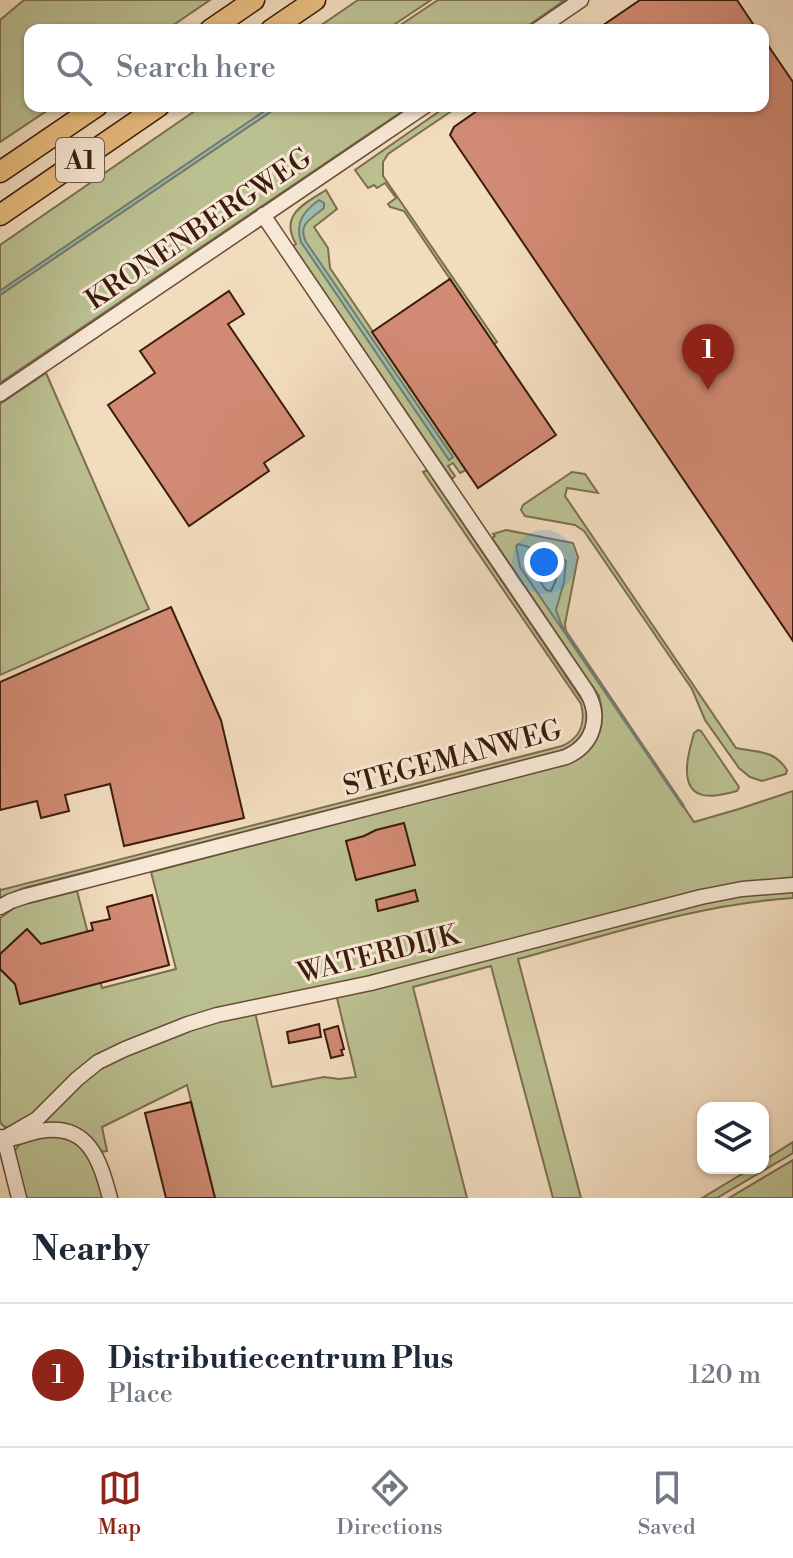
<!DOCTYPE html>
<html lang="en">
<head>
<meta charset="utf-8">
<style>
	:root { --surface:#fff; --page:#f2f2f3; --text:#1f2937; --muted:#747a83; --line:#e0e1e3; --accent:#8f2418 }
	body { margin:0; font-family:"Libre Bodoni",serif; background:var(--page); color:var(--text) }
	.controls { position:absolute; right:24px; bottom:24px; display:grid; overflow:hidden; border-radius:16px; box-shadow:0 2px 6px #0004 }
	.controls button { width:72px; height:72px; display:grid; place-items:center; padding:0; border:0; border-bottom:2px solid var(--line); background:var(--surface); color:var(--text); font:40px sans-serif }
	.you { position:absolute; left:544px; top:562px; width:28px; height:28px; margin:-20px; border:6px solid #fff; border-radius:50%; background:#1a73e8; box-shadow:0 0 0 12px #1a73e833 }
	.badge { display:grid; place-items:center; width:52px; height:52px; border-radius:50%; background:var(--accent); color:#fff; font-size:26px; font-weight:700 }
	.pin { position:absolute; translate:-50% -66px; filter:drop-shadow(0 2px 4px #0008) }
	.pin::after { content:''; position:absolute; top:42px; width:28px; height:24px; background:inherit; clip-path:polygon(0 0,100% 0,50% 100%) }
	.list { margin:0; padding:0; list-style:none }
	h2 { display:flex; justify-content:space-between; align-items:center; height:104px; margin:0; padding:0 32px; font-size:34px }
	h2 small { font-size:26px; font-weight:400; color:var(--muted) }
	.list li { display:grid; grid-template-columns:52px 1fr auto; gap:24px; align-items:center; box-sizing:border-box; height:144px; padding:0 32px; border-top:2px solid var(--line) }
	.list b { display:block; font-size:30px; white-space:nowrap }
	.list p { margin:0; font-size:26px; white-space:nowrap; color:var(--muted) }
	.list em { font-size:26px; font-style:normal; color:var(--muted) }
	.icon { flex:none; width:44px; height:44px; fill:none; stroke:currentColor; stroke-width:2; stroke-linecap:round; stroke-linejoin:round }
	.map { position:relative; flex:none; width:793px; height:1198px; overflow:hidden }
	.search { position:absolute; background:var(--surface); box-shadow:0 2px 6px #0004; left:24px; right:24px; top:24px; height:88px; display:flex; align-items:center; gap:20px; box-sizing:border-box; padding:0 28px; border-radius:16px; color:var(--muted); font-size:30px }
	.sheet { height:248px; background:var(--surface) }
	nav { display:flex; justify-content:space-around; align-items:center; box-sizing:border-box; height:112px; border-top:2px solid var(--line); background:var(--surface); font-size:22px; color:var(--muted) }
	nav a { display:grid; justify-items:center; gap:4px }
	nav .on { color:var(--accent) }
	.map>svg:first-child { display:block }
	.green { fill:#bbc091; stroke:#7c6e4e; stroke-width:2 }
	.water { fill:#9bbcaf; stroke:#757c6e; stroke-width:2 }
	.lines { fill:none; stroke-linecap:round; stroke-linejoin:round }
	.shore { stroke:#6c6c5e; stroke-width:2 }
	.building { fill:#d18a73; stroke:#3c1c0c; stroke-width:2 }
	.minor-casing { stroke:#6a4c38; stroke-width:17 }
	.highway-casing { stroke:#3c1c0c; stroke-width:23 }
	.minor { stroke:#f7e8d5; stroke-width:14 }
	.highway { stroke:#e9be7f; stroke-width:20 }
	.labels { text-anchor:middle; stroke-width:6; stroke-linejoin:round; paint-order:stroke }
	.shield { fill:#f7e8d5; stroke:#745948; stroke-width:2 }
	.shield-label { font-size:26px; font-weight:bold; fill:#3c1c0c }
	.street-label { font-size:28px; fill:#3c1c0c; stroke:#f7e8d5 }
</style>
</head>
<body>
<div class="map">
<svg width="793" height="1198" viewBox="0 0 793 1198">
	<rect width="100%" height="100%" fill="#f2dcbe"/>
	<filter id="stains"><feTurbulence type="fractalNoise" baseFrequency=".0025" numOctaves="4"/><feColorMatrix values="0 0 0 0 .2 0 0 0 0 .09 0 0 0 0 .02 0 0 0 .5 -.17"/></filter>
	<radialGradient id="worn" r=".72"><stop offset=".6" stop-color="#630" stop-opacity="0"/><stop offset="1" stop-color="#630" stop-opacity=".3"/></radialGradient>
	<g class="green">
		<path d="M24,0H210L166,30H30V106H54L0,142V20Z"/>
		<path d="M358,0H431L386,30H314Z"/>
		<path d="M438,0H565L522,30H393Z"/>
		<path d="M202,106H272L0,291V245Z"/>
		<path d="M279,106H410L0,383V295Z"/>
		<path d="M447,106H459L388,154L383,162V176L497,342L494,344L404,211L390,207L388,204L396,198L385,183L377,188L374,185L368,188L355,170Z"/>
		<path d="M326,190L337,209L314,227L328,248L330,268L466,470L460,473L453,463L448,466L455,476L452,479L293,246L296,244C279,215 304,204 326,190Z"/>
		<path d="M46,373L149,609L0,675V404Z"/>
		<path d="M427,470L584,703C591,723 583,741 563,750L24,888L0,898V889L1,890L562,746C580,738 586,723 581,704L423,472Z"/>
		<path d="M572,472L585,474L598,493L567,488L565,496L736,748C759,753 773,749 787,770L786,774L762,781L750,777L739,768L705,720L692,689L584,531L575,525L525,516L521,510L523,505Z"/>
		<path d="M506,530L573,543L578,557L565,624L566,631L694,822L739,809L793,791V883L767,884L135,1041L44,1111L12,1129C6,1128 3,1127 0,1122V918L17,906L77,891L102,988L176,969L151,872L568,764C597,752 608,726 599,696L492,538L495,536L493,534Z"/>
		<path d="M698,730L701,731L739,787L737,791C716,797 688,803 687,772C686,759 691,745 694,733Z"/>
		<path d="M793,888V898C699,904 608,935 518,959L581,1198H553L491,966L413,987L467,1198H215L187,1085L102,1127L107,1151L102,1152C86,1133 61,1120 36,1125L89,1072L175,1032L255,1012L272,1087L324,1077L339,1079L356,1077L336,994L703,899Z"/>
		<path d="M50,1135C93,1142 92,1161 103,1198H23L14,1152L21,1142Z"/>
		<path d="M793,1142V1153L717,1198H702L752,1168H763V1161Z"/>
		<path d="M793,1160V1198H729Z"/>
	</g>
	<g class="water">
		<path d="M272,106H279L0,295V291Z"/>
		<path d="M319,200L324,203V208C311,219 297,224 306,242L453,457L449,460L301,242C295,222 303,212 319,200Z"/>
		<path d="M518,544L555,554L566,561L564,582L556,610L561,624L684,806L683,807L520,567L516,546Z"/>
	</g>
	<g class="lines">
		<path class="shore" d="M529,556L558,564L556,580L551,591L546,590L527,563L526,559Z"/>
	</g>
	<g class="building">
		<path d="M640,0H737L757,30H596Z"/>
		<path d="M763,38L793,82V641L450,135L454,127L484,106H763Z"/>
		<path d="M450,279L556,435L478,488L372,332Z"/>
		<path d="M229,291L244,314L228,324L304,436L264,463L269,471L189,526L108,405L155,373L140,351Z"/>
		<path d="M171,607L221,720L244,818L124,846L110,784L65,795L69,811L41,818L37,801L0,810V682Z"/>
		<path d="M404,823L415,865L356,880L346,841L364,836L376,830Z"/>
		<path d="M415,890L418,901L378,911L376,900Z"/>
		<path d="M152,895L169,965L20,1004L15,984L0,969V954L27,929L41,944L93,930L91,923L110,919L107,907Z"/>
		<path d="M319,1024L321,1037L289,1043L287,1032Z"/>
		<path d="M338,1026L344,1049L341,1050L343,1055L331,1058L324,1030Z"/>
		<path d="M191,1102L215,1198H166L145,1113Z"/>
	</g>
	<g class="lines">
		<defs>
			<g id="minor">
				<path d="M537,30L581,0"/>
				<path d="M0,394L425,106"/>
				<path d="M0,907L11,901L26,896L566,757C593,745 602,718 587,692L263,215"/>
				<path d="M0,1137L4,1138L37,1119L77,1079L98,1062L125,1049L188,1024L217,1015L371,983L701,897L742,889L793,885"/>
				<path d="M19,1198L4,1138L9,1139C19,1137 30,1133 40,1131C89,1122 100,1161 110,1198"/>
			</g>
			<g id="highway">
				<path d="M210,30L254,0"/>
				<path d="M271,30L315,0"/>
				<path d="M0,172L97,106"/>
				<path d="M0,215L159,106"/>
			</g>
		</defs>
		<use href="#minor" class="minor-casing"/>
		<use href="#highway" class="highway-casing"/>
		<use href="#minor" class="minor"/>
		<use href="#highway" class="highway"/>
	</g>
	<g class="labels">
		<rect class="shield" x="56" y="138" width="48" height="44" rx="6"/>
		<g class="shield-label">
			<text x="80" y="169">A1</text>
		</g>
		<g class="street-label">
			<text transform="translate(198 228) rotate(-34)" y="10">KRONENBERGWEG</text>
			<text transform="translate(452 757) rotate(-15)" y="10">STEGEMANWEG</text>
			<text transform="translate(378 953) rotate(-14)" y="10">WATERDIJK</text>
		</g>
	</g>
	<rect width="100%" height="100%" filter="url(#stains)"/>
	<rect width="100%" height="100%" fill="url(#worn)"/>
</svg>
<div class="controls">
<button><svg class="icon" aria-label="layers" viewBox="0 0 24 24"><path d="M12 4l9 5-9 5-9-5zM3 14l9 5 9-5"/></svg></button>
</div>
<div class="you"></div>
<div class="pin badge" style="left:708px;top:390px">1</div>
<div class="search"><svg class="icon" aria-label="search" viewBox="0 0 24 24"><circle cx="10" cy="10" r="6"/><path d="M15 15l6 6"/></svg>Search here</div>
</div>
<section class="sheet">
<h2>Nearby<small></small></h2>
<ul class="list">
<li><span class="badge">1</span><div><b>Distributiecentrum Plus</b><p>Place</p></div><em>120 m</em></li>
</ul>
</section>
<nav>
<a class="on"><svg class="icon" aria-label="map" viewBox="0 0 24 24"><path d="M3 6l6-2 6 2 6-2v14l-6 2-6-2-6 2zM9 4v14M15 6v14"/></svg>Map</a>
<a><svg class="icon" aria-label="directions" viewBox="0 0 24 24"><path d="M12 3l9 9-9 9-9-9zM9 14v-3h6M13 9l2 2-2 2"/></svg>Directions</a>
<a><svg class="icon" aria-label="saved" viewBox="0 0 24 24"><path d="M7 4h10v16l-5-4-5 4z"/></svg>Saved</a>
</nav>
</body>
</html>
